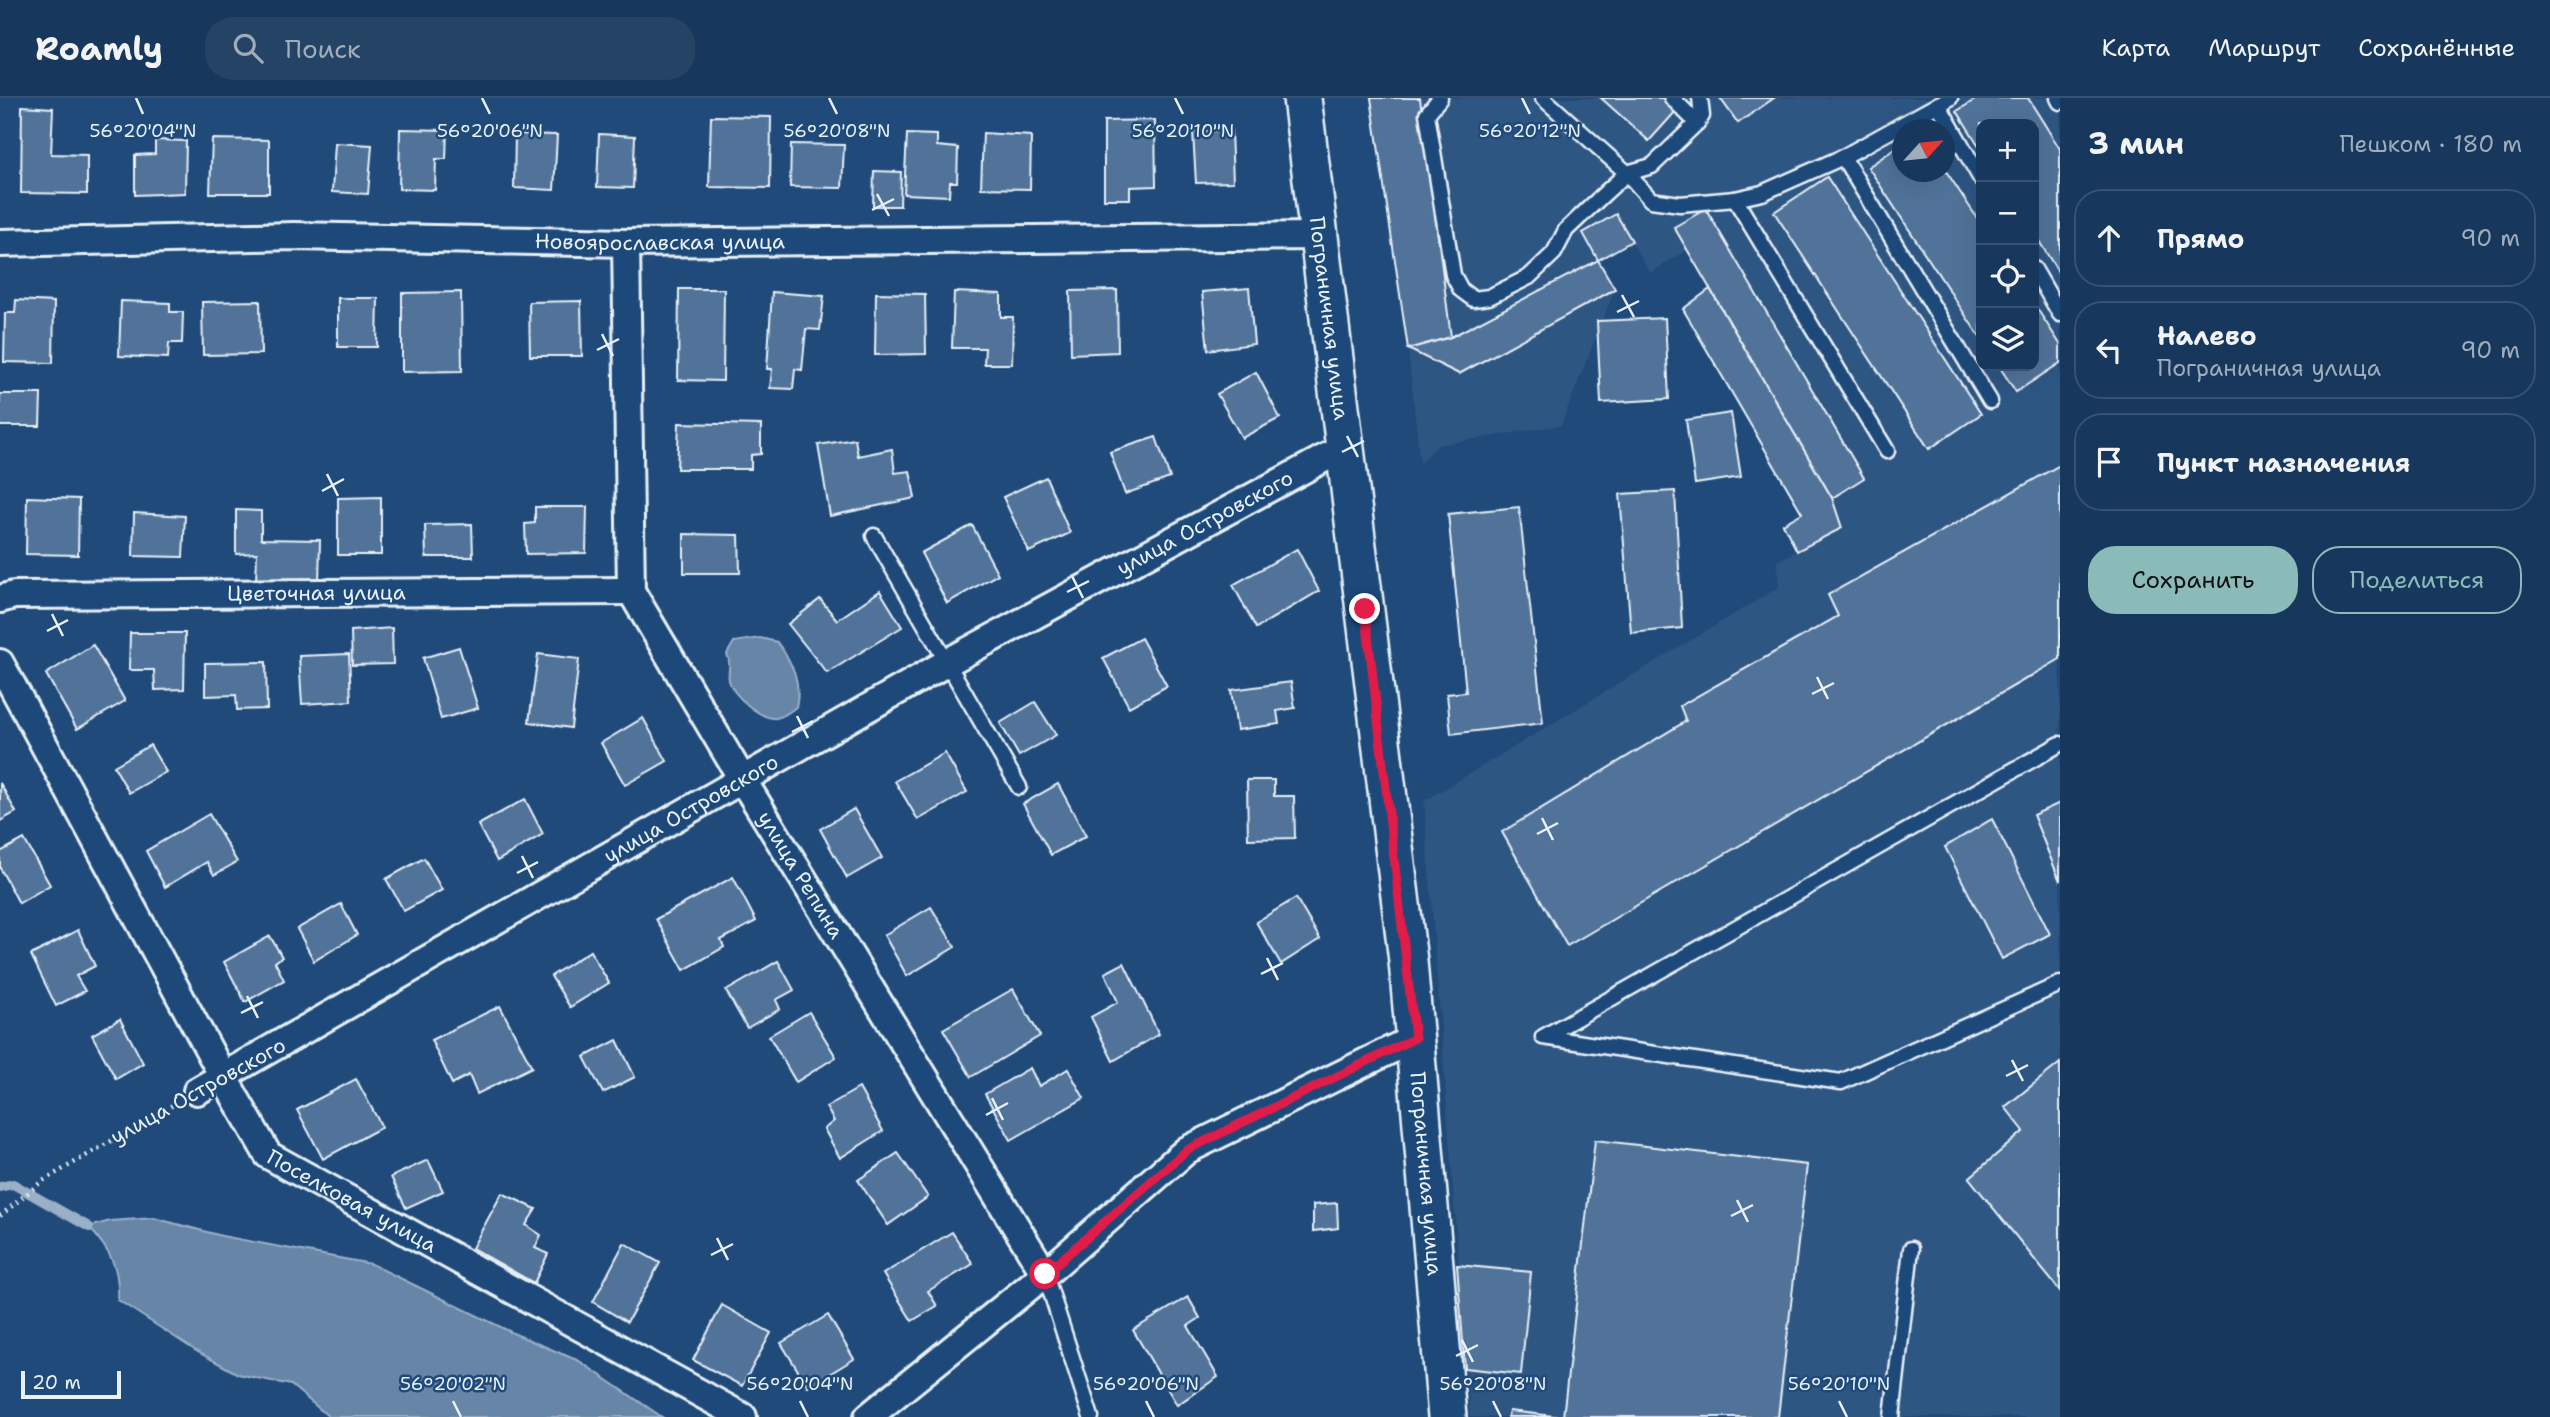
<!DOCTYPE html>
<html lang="ru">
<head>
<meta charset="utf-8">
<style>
	:root { --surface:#17385c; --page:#244365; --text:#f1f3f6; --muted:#9eacbb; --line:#365272; --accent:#8bbbb9 }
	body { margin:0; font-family:"Shantell Sans",sans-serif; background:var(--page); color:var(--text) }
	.controls { position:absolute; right:21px; top:21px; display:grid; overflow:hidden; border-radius:14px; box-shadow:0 7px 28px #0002 }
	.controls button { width:63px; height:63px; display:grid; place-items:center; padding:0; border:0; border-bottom:2px solid var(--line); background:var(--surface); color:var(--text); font:35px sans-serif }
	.compass { position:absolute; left:1892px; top:21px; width:63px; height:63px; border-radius:50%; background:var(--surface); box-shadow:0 7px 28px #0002; rotate:63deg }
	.scale { position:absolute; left:21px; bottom:18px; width:100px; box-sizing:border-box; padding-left:7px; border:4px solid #e8f1f8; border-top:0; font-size:19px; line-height:24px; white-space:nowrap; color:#e8f1f8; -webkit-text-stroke:5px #1f4a7a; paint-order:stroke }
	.stop { position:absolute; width:21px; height:21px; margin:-16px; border:5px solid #e11d48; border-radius:50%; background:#fff }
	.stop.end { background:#e11d48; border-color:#fff; box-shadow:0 2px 7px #0008 }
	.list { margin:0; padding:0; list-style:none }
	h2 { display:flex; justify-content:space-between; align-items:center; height:91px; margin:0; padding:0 28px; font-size:30px }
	h2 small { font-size:23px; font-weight:400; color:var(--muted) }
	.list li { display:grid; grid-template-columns:46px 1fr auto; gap:21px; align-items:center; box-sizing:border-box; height:98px; margin:0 14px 14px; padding:0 14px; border:2px solid var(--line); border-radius:28px }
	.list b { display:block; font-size:26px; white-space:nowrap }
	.list p { margin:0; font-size:23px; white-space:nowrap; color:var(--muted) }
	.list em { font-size:23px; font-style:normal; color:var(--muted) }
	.actions { display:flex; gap:14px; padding:21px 28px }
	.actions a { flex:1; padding:16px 0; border:2px solid var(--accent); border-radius:28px; text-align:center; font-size:24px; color:var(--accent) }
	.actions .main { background:var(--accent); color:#111 }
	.icon { flex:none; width:38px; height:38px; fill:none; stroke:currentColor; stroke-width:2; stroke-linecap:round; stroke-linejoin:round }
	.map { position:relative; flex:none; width:2060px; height:1319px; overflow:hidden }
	header { display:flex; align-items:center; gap:42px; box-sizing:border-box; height:98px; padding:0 35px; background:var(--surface); border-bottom:2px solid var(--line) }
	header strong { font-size:33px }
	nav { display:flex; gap:38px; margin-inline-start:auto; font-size:24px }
	.search { width:490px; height:63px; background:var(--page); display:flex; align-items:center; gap:18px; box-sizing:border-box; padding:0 24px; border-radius:28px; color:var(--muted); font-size:26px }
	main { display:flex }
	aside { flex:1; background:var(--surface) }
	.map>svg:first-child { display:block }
	.built { fill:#2e5683; fill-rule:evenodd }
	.water { fill:#6685a7; stroke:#9ab0c7; stroke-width:2 }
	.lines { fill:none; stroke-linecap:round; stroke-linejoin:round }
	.stream { stroke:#9ab0c7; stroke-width:10 }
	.building { fill:#517399; stroke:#e8f1f8; stroke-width:2 }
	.lane-casing { stroke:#e8f1f8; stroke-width:19 }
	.street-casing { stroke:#e8f1f8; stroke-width:32 }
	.secondary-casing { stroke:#e8f1f8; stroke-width:42 }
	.path { stroke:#e8f1f8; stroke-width:4.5; stroke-dasharray:2 5; stroke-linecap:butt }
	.lane { stroke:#1f4a7a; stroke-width:14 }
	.street { stroke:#1f4a7a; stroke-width:26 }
	.secondary { stroke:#1f4a7a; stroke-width:37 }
	.route { stroke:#e11d48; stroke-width:9 }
	.ticks { fill:none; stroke:#e8f1f8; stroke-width:2.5 }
	.labels { text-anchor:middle; stroke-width:5; stroke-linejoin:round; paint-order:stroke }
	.street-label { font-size:21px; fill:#e8f1f8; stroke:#1f4a7a }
	.ticks-label { font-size:18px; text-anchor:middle; fill:#e8f1f8; stroke:#1f4a7a; stroke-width:5; stroke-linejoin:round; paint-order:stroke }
</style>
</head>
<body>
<header>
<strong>Roamly</strong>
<div class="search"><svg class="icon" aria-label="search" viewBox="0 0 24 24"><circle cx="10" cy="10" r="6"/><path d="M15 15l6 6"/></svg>Поиск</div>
<nav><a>Карта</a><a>Маршрут</a><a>Сохранённые</a></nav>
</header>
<main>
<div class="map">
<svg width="2060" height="1319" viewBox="0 0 2060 1319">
	<rect width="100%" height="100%" fill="#1f4a7a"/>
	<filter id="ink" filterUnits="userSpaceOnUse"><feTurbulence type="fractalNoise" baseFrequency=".0143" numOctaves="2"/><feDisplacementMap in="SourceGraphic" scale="14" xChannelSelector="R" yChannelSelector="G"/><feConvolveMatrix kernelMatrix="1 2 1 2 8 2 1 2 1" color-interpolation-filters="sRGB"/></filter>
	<g filter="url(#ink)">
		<path class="built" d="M1371,0H2060V1319H1470L1424,703L1779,489L1777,463L1842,429L1832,399L1687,152L1650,175L1631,143L1599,162L1615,191L1561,327L1438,347L1420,365L1408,251ZM1981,26H2034V268H1981ZM1902,32H1944V74H1902Z"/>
		<g class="water">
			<path d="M760,540L777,544C792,564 802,584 796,609C791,613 783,619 776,620C761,622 733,597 729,583C727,573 732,567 727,556L734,544Z"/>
			<path d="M154,1120L222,1138L371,1166L515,1236L579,1263L662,1319H329L291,1287L238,1276L196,1253L118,1202C120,1169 110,1153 89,1129L110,1123Z"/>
		</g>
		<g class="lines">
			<path class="stream" d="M0,1089L13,1086L89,1129"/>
		</g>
		<g class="building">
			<path d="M1371,0H1420L1451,239L1408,251Z"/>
			<path d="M1601,0H1662L1676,13L1649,43Z"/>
			<path d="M1720,0H1774L1738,25Z"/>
			<path d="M1978,0H2028L2060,51V177L2034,135V26H1981V51L1957,13Z"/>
			<path d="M22,8L53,10L51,56L87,57V96L21,95Z"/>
			<path d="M711,18L771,19L770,90L709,89Z"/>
			<path d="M1155,22L1156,88L1130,89V101H1104V23Z"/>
			<path d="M400,31L447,32L446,61H436L435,92L399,91Z"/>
			<path d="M1231,32L1233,84L1196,85L1193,34Z"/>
			<path d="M983,35L1031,38L1030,91L981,90Z"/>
			<path d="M515,36L557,37L554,92L514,90Z"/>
			<path d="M599,36L635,38L633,90L597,89Z"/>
			<path d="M907,36L937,37V48L958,50L957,84H950L949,98L904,96Z"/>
			<path d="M212,41L269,42V95H210Z"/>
			<path d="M155,42L186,43L185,95L135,97V57L155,56Z"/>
			<path d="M335,45L372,47L368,96L332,94Z"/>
			<path d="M791,46L844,47L842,90L790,89Z"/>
			<path d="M1902,46V74H1944V70L1981,126V241L1868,69Z"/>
			<path d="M874,73L901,74L900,108H873Z"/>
			<path d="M1827,79L1981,316L1929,351L1774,114Z"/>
			<path d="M1706,111L1864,380L1832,400L1674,129Z"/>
			<path d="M1616,116L1632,143L1598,162L1583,135Z"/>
			<path d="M1598,162L1615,191L1459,276L1408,251L1451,239Z"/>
			<path d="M1249,190L1254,246L1208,252L1202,194Z"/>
			<path d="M679,191H724L723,283L678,282Z"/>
			<path d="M1710,191L1832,400L1842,430L1797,453L1783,426L1802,415L1683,211Z"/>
			<path d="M1117,192L1118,254L1071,256L1070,193Z"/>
			<path d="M461,194L462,273L402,274V195Z"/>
			<path d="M772,194L824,198L820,232L806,231L802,272L795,271L793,291L770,290L772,271H767Z"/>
			<path d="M954,194L1001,196V219H1013L1012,266H984L985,250H952Z"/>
			<path d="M876,195L925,196L926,256L875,257Z"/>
			<path d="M338,200H378L377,249H338Z"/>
			<path d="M16,202L54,204L53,265L4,264L5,215H15Z"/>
			<path d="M121,203L170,205V214H183L182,245H169L168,260L119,258Z"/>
			<path d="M260,203L261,256L203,257L202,204Z"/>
			<path d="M581,203L582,258H530L529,204Z"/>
			<path d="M2034,206L2060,246V265L2016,294L1999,268H2034Z"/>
			<path d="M1665,220L1669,301L1601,305L1597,223Z"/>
			<path d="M1256,274L1280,320L1242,340L1217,296Z"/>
			<path d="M0,296H41L40,328H0Z"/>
			<path d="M1731,315L1741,379L1695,386L1686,322Z"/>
			<path d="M679,325L761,327V356L751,357V371H677Z"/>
			<path d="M1156,339L1170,380L1125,396L1110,354Z"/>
			<path d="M855,341L858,358L892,351L895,375L910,373L915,400L830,418L818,347Z"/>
			<path d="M2060,367V561L1567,848L1502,734L1686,623L1680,608L1838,518L1828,497Z"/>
			<path d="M1046,379L1070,435L1029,454L1003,399Z"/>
			<path d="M1675,393L1682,530L1631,535L1620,396Z"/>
			<path d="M27,399L79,401L78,457L26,456Z"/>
			<path d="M381,399V457H338V400Z"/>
			<path d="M535,409H587L586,455L526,456L525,426L535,425Z"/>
			<path d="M1519,409L1543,625L1451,636L1447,596L1466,594L1448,416Z"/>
			<path d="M236,412L261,413V441L320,442L319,486L256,484L257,455L236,456Z"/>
			<path d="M134,415L185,418L183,459L133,458Z"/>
			<path d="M472,426L473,459H426L425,427Z"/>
			<path d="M972,427L998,476L947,505L921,455Z"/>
			<path d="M684,436L739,437L740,475H684Z"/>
			<path d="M1297,451L1319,493L1256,530L1233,487Z"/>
			<path d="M880,493L902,529L827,575L788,526L820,501L837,522Z"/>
			<path d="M392,530L393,566L352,567L351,533Z"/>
			<path d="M130,535H185L184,591L155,592L154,572H129Z"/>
			<path d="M1141,540L1167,588L1129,609L1103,560Z"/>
			<path d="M93,547L125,603L77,631L46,576Z"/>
			<path d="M459,549L478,610L441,621L423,560Z"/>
			<path d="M349,556L351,603L302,606L299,558Z"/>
			<path d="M538,556L579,561L571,630L529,624Z"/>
			<path d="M266,564L267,611L237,612L236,597L205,598V565Z"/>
			<path d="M1291,584L1295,610L1277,613L1279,626L1237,632L1231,592Z"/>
			<path d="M1035,604L1056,637L1019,658L1000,625Z"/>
			<path d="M643,620L667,663L625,687L601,645Z"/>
			<path d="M150,647L166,674L129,695L114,668Z"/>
			<path d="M945,655L967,694L918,722L895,683Z"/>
			<path d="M1247,682H1274V698H1294L1295,740L1248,741Z"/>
			<path d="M0,685L16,714L0,723Z"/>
			<path d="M1058,686L1086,738L1051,757L1023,706Z"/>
			<path d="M525,701L543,736L497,763L478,727Z"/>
			<path d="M2060,705V783L2033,717Z"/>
			<path d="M854,711L882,760L847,780L820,731Z"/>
			<path d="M209,716L237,764L214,777L207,764L165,789L146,753Z"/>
			<path d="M1992,721L2050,836L2002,861L1945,749Z"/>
			<path d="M24,741L50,787L19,805L0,770V754Z"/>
			<path d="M424,760L442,792L404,813L386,781Z"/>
			<path d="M733,779L756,823L721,842L724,849L684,872L656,821Z"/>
			<path d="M1296,800L1320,841L1281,866L1256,824Z"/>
			<path d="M341,806L357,837L314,863L297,831Z"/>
			<path d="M931,809L955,849L907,878L884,837Z"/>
			<path d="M78,832L95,868L76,878L85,893L56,908L31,857Z"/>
			<path d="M270,838L282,859L275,864L284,882L245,904L224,864Z"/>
			<path d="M590,853L609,885L570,909L551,878Z"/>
			<path d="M778,863L794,892L776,902L780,911L747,930L726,893Z"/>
			<path d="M1124,865L1159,936L1113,963L1091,919L1118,904L1105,875Z"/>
			<path d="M1013,891L1040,938L971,979L943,931Z"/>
			<path d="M500,908L532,969L477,996L469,977L452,986L431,942Z"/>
			<path d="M809,914L836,959L796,984L769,938Z"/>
			<path d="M120,921L143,965L116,981L92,937Z"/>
			<path d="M617,942L635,979L603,995L584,959Z"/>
			<path d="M2060,965V1193L1969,1080L2024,1033L2005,1009Z"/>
			<path d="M1030,970L1039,988L1068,971L1084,1000L1011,1042L985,996Z"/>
			<path d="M356,981L382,1029L323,1061L297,1012Z"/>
			<path d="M859,990L883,1033L840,1060L824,1031L834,1023L826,1009Z"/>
			<path d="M1595,1042L1807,1067L1778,1319H1563Z"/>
			<path d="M898,1055L928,1099L888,1127L858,1082Z"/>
			<path d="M428,1062L443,1093L406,1110L391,1079Z"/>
			<path d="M502,1095L536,1111L526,1127L541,1137L535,1150L548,1156L534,1185L472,1150Z"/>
			<path d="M1337,1105L1338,1130L1313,1133V1107Z"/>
			<path d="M952,1134L973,1166L928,1193L937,1208L912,1223L883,1176Z"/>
			<path d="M624,1145L660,1165L627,1224L593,1204Z"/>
			<path d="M1457,1167L1531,1174L1521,1276L1465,1270Z"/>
			<path d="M1188,1199L1200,1220L1188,1228L1218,1279L1177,1307L1133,1232Z"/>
			<path d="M722,1207L771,1235L742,1288L693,1262Z"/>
			<path d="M828,1217L854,1261L808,1289L781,1245Z"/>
			<path d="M1509,1313L1563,1319H1508Z"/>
		</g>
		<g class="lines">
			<defs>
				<g id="lane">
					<path d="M1440,0L1427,16L1453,177L1461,192L1473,201L1489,199L1529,179L1554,155L1566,132L1605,95L1627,75L1652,68L1697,25L1702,18L1700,0"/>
					<path d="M1543,0L1627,75L1651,102L1680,106L1735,101L1762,95L1843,59L1950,0"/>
					<path d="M1672,0L1697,25"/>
					<path d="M2058,0L2060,4"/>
					<path d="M1938,6L1981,81"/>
					<path d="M1843,59L1990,303"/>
					<path d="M1735,101L1887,353"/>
					<path d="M2034,171L2060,216"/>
					<path d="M874,438L1019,689"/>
					<path d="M2060,646L1543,939L1841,984L2060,886"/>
					<path d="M1045,1176L1091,1319"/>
					<path d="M1892,1319L1911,1151"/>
				</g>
				<g id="street">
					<path id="s1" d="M0,145L294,138L626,145L1319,138"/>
					<path id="s2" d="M626,145L631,493L742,681L1045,1176"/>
					<path id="s3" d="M0,501L14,497L631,493"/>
					<path id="s4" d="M0,565L224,980L268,1057L743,1319"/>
					<path id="s5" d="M197,993L948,564L1345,349"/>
					<path d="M868,1319L1045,1176L1187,1052L1415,940"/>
				</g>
				<g id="secondary">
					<path id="s6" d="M1302,0L1408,863L1447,1319"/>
				</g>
			</defs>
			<use href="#lane" class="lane-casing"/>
			<use href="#street" class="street-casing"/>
			<use href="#secondary" class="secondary-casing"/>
			<path class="path" d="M0,1118L41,1084L173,1007"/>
			<use href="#lane" class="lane"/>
			<use href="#street" class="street"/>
			<use href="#secondary" class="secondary"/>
		</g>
	</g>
	<g class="lines" filter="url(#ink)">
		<path class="route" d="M1045,1176L1187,1052L1415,940L1365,511"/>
	</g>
	<path class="ticks" d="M136,0L143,16M482,0L490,16M829,0L837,16M1175,0L1183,16M1522,0L1530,16M877,96L889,118M872,112L894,101M1622,197L1634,219M1617,214L1639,203M602,236L613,258M597,252L619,241M1347,338L1358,359M1342,354L1364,343M327,376L338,398M322,393L344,381M1072,478L1083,500M1067,494L1089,483M52,516L63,538M47,533L68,522M1817,579L1828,601M1812,596L1834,585M797,618L808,640M792,634L813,623M1542,720L1553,742M1537,736L1558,725M522,758L533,780M517,775L538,764M1267,860L1278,882M1261,876L1283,865M247,898L258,920M241,915L263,904M2012,962L2023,983M2006,978L2028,967M992,1000L1003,1022M986,1017L1008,1005M1737,1102L1748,1124M1731,1118L1753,1107M717,1140L728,1162M711,1157L733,1146M1462,1242L1473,1264M1456,1258L1478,1247M453,1303L461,1319M800,1303L808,1319M1146,1303L1154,1319M1493,1303L1501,1319M1839,1303L1847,1319"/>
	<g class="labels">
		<g class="street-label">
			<text dy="7" stroke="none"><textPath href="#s1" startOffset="660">Новоярославская улица</textPath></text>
			<text dy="7" stroke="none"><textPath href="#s6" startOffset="222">Пограничная улица</textPath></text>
			<text dy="7" stroke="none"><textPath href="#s5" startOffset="1157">улица Островского</textPath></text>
			<text dy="7" stroke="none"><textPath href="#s3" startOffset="317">Цветочная улица</textPath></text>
			<text dy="7" stroke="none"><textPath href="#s5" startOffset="569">улица Островского</textPath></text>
			<text dy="7" stroke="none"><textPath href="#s2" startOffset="679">улица Репина</textPath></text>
			<text transform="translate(198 993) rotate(-29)" y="7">улица Островского</text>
			<text dy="7" stroke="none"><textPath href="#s6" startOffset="1083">Пограничная улица</textPath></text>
			<text dy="7" stroke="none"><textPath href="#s4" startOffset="656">Поселковая улица</textPath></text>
		</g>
	</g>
	<g class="ticks-label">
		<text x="143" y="39">56°20'04"N</text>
		<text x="490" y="39">56°20'06"N</text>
		<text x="837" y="39">56°20'08"N</text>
		<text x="1183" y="39">56°20'10"N</text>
		<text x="1530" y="39">56°20'12"N</text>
		<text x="453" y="1292">56°20'02"N</text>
		<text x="800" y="1292">56°20'04"N</text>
		<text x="1146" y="1292">56°20'06"N</text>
		<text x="1493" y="1292">56°20'08"N</text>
		<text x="1839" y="1292">56°20'10"N</text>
	</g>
</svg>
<div class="controls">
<button>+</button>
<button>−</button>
<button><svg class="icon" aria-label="locate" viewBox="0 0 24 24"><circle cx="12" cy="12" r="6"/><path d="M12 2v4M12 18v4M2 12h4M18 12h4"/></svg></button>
<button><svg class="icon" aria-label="layers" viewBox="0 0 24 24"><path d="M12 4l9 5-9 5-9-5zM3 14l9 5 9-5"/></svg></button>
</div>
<svg class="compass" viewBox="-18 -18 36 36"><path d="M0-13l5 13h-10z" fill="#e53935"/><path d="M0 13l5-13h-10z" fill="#9eacbb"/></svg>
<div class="scale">20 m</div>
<div class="stop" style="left:1045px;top:1176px"></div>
<div class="stop end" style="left:1365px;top:511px"></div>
</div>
<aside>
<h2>3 мин<small>Пешком · 180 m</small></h2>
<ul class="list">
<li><svg class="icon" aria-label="ahead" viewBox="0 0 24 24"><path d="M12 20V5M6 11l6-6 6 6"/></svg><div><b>Прямо</b></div><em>90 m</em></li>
<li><svg class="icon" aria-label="left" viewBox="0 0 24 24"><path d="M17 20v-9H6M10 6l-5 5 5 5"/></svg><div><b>Налево</b><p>Пограничная улица</p></div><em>90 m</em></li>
<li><svg class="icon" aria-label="arrive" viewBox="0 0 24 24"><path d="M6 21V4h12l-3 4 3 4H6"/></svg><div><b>Пункт назначения</b></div></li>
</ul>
<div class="actions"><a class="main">Сохранить</a><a>Поделиться</a></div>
</aside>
</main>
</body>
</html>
